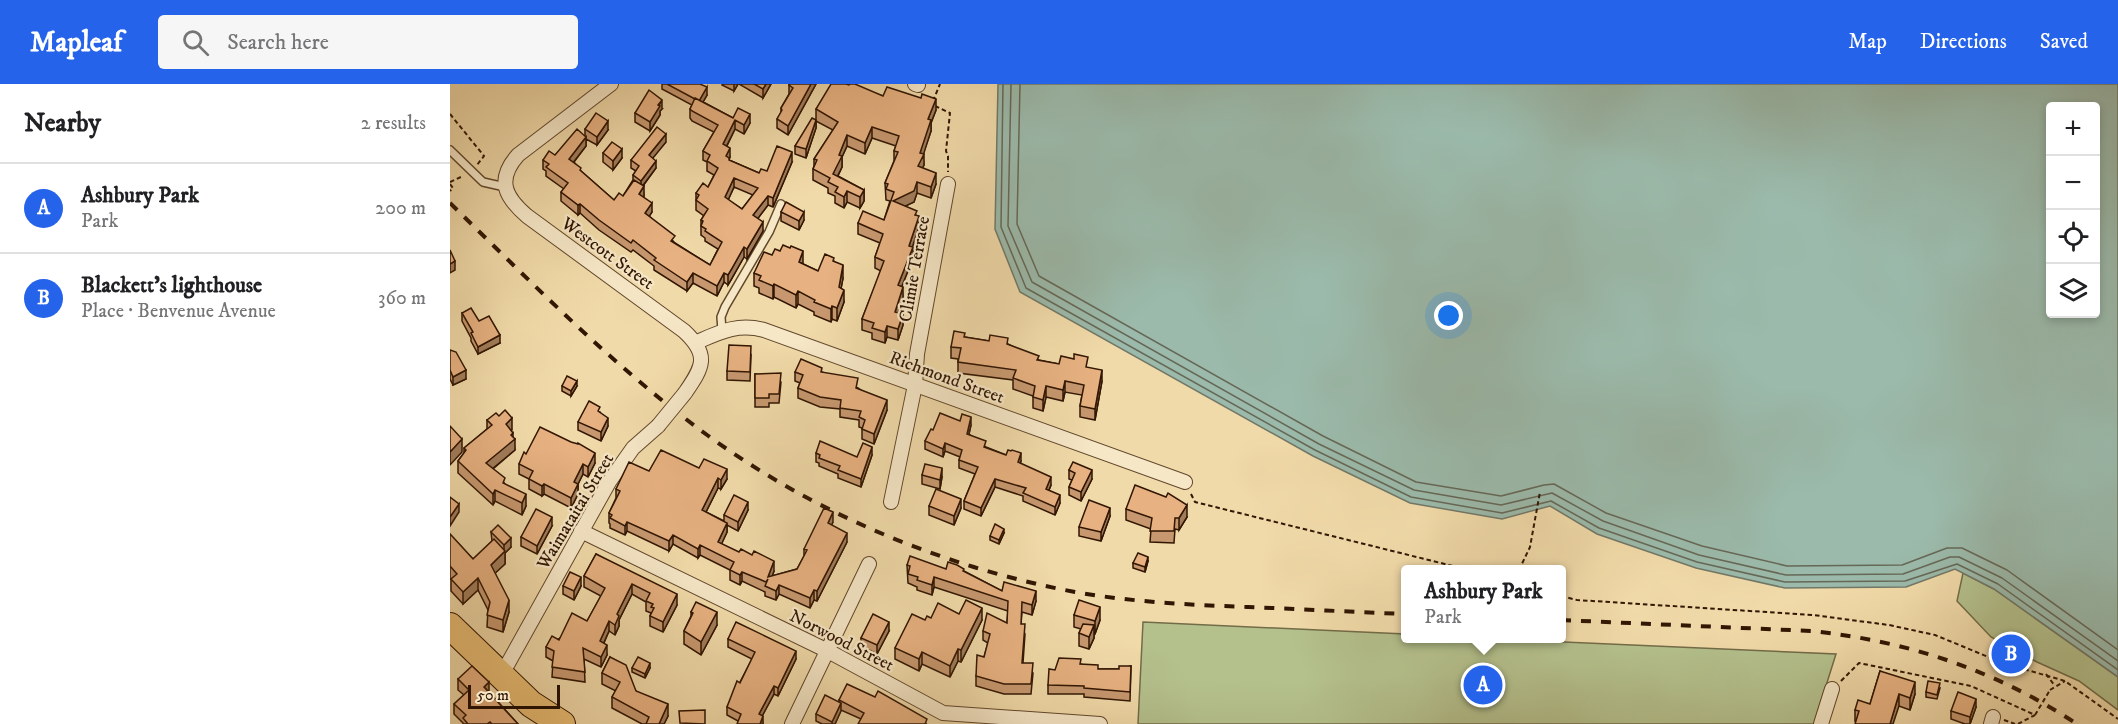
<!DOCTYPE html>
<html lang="en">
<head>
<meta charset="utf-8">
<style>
	:root { --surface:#fff; --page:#f6f6f6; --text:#202124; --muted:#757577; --line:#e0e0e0; --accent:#2563eb }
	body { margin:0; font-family:"IM FELL DW Pica",serif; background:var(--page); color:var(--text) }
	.controls { position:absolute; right:18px; top:18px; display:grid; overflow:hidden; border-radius:6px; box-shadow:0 3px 9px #0003 }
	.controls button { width:54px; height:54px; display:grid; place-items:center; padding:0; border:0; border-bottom:2px solid var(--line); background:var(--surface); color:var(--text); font:30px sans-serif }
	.scale { position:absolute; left:18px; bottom:15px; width:92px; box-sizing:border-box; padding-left:6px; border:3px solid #311603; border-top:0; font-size:16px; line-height:21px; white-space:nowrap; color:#311603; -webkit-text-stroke:4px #f6e7c7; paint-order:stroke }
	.you { position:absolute; left:999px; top:232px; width:21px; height:21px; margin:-15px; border:4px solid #fff; border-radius:50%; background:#1a73e8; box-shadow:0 0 0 9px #1a73e833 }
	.badge { display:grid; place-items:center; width:39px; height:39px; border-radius:50%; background:var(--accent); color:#fff; font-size:20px; font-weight:700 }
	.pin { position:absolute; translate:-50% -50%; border:3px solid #fff; box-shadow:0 2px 6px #0006 }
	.popup { position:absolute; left:951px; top:481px; width:165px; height:78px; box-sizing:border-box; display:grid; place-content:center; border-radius:6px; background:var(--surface); filter:drop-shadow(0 2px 4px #0005); font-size:20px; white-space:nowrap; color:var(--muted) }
	.popup b { font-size:22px; color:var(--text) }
	.popup::after { content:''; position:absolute; left:50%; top:100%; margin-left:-12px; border:12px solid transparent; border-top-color:var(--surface) }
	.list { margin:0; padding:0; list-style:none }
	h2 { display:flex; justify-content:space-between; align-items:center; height:78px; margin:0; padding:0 24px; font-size:26px }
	h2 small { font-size:20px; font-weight:400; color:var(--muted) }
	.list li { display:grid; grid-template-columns:39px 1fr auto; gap:18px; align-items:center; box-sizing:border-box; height:90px; padding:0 24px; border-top:2px solid var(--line) }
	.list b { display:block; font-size:22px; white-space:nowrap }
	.list p { margin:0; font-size:20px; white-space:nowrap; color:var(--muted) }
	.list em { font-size:20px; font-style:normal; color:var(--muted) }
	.icon { flex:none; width:33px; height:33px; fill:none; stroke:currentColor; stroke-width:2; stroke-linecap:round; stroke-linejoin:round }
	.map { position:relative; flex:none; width:1668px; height:640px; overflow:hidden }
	header { display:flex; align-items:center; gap:36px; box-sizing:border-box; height:84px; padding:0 30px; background:var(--accent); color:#fff }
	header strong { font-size:28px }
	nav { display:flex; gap:33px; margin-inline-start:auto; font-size:21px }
	.search { width:420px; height:54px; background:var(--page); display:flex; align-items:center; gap:15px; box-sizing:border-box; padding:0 21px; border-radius:6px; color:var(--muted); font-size:22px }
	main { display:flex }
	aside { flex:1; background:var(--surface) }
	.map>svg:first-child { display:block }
	.green { fill:#b4c18d; stroke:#726c48; stroke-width:1.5 }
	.water { fill:#9bbaab; stroke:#717868; stroke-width:1.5; fill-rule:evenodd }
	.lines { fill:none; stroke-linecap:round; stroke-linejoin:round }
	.shore { stroke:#666857; stroke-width:1.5 }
	.lane-casing { stroke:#61472c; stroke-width:10 }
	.street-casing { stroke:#61472c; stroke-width:16 }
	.highway-casing { stroke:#311603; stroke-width:28 }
	.path { stroke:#311603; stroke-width:2; stroke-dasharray:4.5 3; stroke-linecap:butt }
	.lane { stroke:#f6e7c7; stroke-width:7 }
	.street { stroke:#f6e7c7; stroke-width:14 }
	.highway { stroke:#e8bd74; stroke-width:26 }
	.rail { stroke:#311603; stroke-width:4; stroke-dasharray:10 10; stroke-linecap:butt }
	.street-bridge-casing { stroke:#61472c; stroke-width:16; stroke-linecap:butt }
	.path-bridge { stroke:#311603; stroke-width:2; stroke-dasharray:4.5 3; stroke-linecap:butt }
	.street-bridge { stroke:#f6e7c7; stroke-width:14 }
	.wall { fill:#c7986f; stroke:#311603; stroke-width:1.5; fill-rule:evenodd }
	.shaded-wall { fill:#a27c5a; stroke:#311603; stroke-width:1.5 }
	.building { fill:#e7b181; stroke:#311603; stroke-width:1.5; fill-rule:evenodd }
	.labels { text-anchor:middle; stroke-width:4.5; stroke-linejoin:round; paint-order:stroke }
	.street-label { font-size:18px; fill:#311603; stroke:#f6e7c7 }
</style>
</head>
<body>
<header>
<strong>Mapleaf</strong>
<div class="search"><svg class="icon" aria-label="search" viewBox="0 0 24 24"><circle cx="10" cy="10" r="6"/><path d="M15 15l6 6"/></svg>Search here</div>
<nav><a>Map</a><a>Directions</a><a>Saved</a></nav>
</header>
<main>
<aside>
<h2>Nearby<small>2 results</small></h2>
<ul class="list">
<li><span class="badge">A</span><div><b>Ashbury Park</b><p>Park</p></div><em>200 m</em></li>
<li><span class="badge">B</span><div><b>Blackett's lighthouse</b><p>Place · Benvenue Avenue</p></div><em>360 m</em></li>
</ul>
</aside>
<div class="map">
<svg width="1668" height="640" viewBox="0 0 1668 640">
	<rect width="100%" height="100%" fill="#f1daa9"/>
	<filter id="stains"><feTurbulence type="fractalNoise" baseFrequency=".00333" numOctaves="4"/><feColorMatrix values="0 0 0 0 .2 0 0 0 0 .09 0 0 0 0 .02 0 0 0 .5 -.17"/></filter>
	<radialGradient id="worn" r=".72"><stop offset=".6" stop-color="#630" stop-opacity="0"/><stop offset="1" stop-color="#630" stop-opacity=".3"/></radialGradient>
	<g class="green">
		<path d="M1513,489L1544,505L1668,593V626L1629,597L1587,578L1541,553L1507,517Z"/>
		<path d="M693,538L955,550V554L1045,555L1386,570L1364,640H688Z"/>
	</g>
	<path class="water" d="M548,0H1668V593L1544,505L1505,485L1456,503L1335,504L1246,484L1147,450L1100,422L1052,435L960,419L863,372L570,208L545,145ZM1600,22H1646V230H1600Z"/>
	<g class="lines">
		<g class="shore">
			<path d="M553,0L551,143L576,204L865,366L961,413L1052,429L1101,417L1149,444L1247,478L1335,498L1455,497L1507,480L1548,500L1668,586"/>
			<path d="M561,0L558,142L582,198L869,360L964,406L1051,421L1102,409L1153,437L1249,471L1336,491L1453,490L1500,473H1509L1552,494L1668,577"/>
			<path d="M570,0L567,140L589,192L873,352L966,398L1051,412L1094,401L1104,400L1156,429L1252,462L1337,482L1452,481L1497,464H1512L1557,486L1668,566"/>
		</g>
		<defs>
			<g id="lane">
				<path d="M0,66L33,98L55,103"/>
				<path d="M272,247L271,233L275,223L319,148L331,120"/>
			</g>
			<g id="street">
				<path d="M161,0L68,71C46,96 55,113 77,132L234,247C260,271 253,283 235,309"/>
				<path d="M465,0L468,1"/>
				<path d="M247,258C270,248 288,239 314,246L735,398"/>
				<path d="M441,418L465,301L467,270L498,100"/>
				<path d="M131,447L378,567L493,629L650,640"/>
				<path d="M51,592L159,398L183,364L208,342"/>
				<path d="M342,640L419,480"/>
				<path d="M1371,640L1382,605"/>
				<path d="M1541,640L1543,633"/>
			</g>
			<path id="highway" d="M0,542L81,620L112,640"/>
		</defs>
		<use href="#lane" class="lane-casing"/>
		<use href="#street" class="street-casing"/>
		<use href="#highway" class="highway-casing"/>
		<g class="path">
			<path d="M483,17L490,0"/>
			<path d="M485,22L500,29L496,67L498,72V88"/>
			<path d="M0,30L34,72L27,81"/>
			<path d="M0,98L13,92"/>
			<path d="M0,100L3,104L0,107"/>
			<path d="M741,410L745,418L1019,486"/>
			<path d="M1069,486L1080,463L1090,408"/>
			<path d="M1111,512L1127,516L1363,531L1439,541L1485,551L1553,579L1615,597L1668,635"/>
			<path d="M1596,590L1605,602"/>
			<path d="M1391,597L1409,579L1521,602L1585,631"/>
			<path d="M1600,606L1615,597"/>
			<path d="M1554,636L1565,640"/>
			<path d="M1568,640L1585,631"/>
		</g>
		<use href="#lane" class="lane"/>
		<use href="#street" class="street"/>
		<use href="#highway" class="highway"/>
		<g class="rail">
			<path d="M0,119C79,196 157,276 245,342C356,426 488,482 625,508C682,518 740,521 798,523C850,525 903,528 955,530"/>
			<path d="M1111,536L1361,547C1458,557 1545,586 1627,640"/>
		</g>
		<defs>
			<path id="street-bridge" d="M208,342L235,309"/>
		</defs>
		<use href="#street-bridge" class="street-bridge-casing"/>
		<path class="path-bridge" d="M1585,631L1600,606"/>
		<use href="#street-bridge" class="street-bridge"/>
	</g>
	<g class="wall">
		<path d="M212,0H250L257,11L253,18L283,34L300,39L294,50L285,45L277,62L280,73L279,76L309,89L317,87L342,78L323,123L318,121L308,134L313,147L297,175L294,173L281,196L278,201L274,198L267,212L243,199L237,207L204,186V182L183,166L181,168L149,146L130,129L128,131L111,117V108L114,105L96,92V87L93,85V76L105,71L135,52V45L158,46L147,61L136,55V62L124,78L131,87L164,116L173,112L183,96V91L186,87L181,84V76L216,58L202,74L206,84L193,102L194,112L193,113L202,128L199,132L225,159L260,181L268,165L255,157V154L251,151V136L254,132L246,126V109L258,103L264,91L257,87V78L253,76V67L264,48L242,37L240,34V25L242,21L212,5ZM284,103L303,111L292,125L278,116Z"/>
		<path d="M272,0H288L284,7L272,1Z"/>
		<path d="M289,0H321L313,14Z"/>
		<path d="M339,0H366L338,51L327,44V35L331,29V24L339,10Z"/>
		<path d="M399,1L433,12L486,26L481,39V47L473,70L474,81L472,84L486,100L481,114L467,109L464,118L455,122L467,132L469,143L463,163V174L452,202L453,214L448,229L453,241L448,256L437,253L435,259L422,255V249L412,246V235L431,187L425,184V173L430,159L408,150V139L434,136L440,117L436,116L435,99L444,77V67L446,62L422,54L415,70L397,62L392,73V83L388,92L414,106V117L410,124L397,118L394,124L385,119V112L378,109V104L363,96V85L364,82V75L383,46L366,37V44L356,74L345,70V62L366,35V25Z"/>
		<path d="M212,25L210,27V31L200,47L185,38V29Z"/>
		<path d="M153,69L172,74L163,86L153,78Z"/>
		<path d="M331,128L354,136L349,146L331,137Z"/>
		<path d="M322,171L353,180L368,187L384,177L393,194L391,204L394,218L387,237L382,235L381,238L364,231V228L348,220L346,224L324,213L323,215L309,209V204L304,202V189Z"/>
		<path d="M12,229L29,237L50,259L28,270L21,257V254L12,237Z"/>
		<path d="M515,253L558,260L589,276L609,280L638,284L652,297L645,336L630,333V322L632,311L615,308L613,317L596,313L593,327L583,324V312L563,305V296L508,289V275L501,274V263Z"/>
		<path d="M0,266L16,295L3,301L0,295Z"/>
		<path d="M301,271L300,297L277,296V287Z"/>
		<path d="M345,288H372L408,304L437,326L424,360L412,355V344L409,343V336L390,333V325L370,323L348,314V304L350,299L345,297Z"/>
		<path d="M305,290L331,298L329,319H319V323H305Z"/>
		<path d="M112,302H127L121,312L112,307Z"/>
		<path d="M150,328L158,342L151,357L128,346V338Z"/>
		<path d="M37,336L62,346H61L65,366L43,385L55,400L76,422L72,431L45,417L43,421L8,389V377L14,369V364L37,345Z"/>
		<path d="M510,337L521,341L519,350L536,363L571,377L570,380L601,401L599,406L610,419L605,431L573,417V412L545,403L531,432L514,425V417L525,390L509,384V376L510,373L495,367L493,373L475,365V357L483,346Z"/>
		<path d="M366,369L407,373L422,371L411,403L388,394V390L369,382V379L366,378Z"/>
		<path d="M76,370L145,379L138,393L133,390L128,400V410L121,424L94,410L92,412L79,405V395L69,390V380Z"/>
		<path d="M249,384L277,395L271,405L268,404L256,428L274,437V431L298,426L288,447L277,441V448L271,460L324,487L322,492L347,485L354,472V465L383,438L381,441L397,458L367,517L364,516L360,524L329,510L326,516L315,512V508L292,497L290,501L280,496V486L250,471L248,474L223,460L219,467L177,447L175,451L160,444V440L159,439V429L166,414V405L199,387Z"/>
		<path d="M619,386L642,395L631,417L619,411V403L622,396L619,395Z"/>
		<path d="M472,391L492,393L490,405L472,400Z"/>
		<path d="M479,422L511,424L504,441L479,431Z"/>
		<path d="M676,425L737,433L729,446L725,445L724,459L700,458L701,445L676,436Z"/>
		<path d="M660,432L651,457L629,452V443Z"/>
		<path d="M102,442L87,470L71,462V453Z"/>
		<path d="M41,448L61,463L55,469V480L45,489L59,528L53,548L37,543L38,526L28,506L13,520L1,507V496L0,494V450L23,475L42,457Z"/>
		<path d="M554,449L549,460L540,456V452Z"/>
		<path d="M146,470L227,521L213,548L200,542V532L201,529L196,527V518L182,510L169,536V542L165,551L159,547L154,559L157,571L151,583L134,575L135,598L102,593L103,577L96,573V563L137,537L151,512L134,503V492Z"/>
		<path d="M698,477L695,488L683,484V479Z"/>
		<path d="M457,481L496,485L514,487L552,507L586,517L582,531L572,528L571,540L575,550L573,579L583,589L581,610H554L526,602V592L534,573L538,559L533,556V547L557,539L558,527L484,503L482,511L467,506V503L458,499Z"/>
		<path d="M113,502H131L124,516L113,510Z"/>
		<path d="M241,528L267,541L251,571L234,560V547L241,532Z"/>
		<path d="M509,530L532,536L511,578L508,577L500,593L472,580L469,587L445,575V564L475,536L481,534Z"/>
		<path d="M624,531L650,536L645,550L644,549V554L639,565L629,562V549L631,545L624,543Z"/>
		<path d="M439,547L427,570L411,562V554Z"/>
		<path d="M278,555L346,575L328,612L324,610L312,632L313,640L288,637L277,631V623L302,575L278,563Z"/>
		<path d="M160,573L186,607L218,632L214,640H192L162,624V613L166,607L152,600V589Z"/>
		<path d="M631,580L648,585H669L681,582L680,617L634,613V610H598V601Z"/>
		<path d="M182,584H200L195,594L182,588Z"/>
		<path d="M1430,587L1465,610L1460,626L1449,622L1405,637V626L1420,620Z"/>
		<path d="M8,595L39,608L68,640H13V639L4,630V620L14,611L8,606Z"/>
		<path d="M1490,604L1487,615L1476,613V608Z"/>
		<path d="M389,616L477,640L411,635L391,626L385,640H372L366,637V630L389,618Z"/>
		<path d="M1526,623L1520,640H1515L1501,635V627Z"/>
	</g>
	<g class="shaded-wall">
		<path d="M284,0H288L284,7Z"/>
		<path d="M316,0H321L313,14V5Z"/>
		<path d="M361,0H366L338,51V42Z"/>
		<path d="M257,3V11L249,25V17Z"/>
		<path d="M486,15V26L481,39V47L472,75L474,70V81L468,93V82L470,69L478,35Z"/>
		<path d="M212,16V25L210,27V31L200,47V38Z"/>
		<path d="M300,30V39L294,50V41Z"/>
		<path d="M285,36V45L273,69V60Z"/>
		<path d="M366,36V44L356,74V65Z"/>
		<path d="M158,37V46L147,61V53Z"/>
		<path d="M422,43V54L415,70V59Z"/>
		<path d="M216,50V58L199,79V71Z"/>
		<path d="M397,51V62L392,73V83L383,101V90L389,71Z"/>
		<path d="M136,53V62L119,84V75Z"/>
		<path d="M280,64V73L279,75V84L276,72Z"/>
		<path d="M172,65V74L163,86V77Z"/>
		<path d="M342,68V78L323,123V114Z"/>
		<path d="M206,77V84L191,104V97Z"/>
		<path d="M486,89V100L481,114V103Z"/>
		<path d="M284,94V103L275,123V113Z"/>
		<path d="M467,98V109L464,118L443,128V117Z"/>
		<path d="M194,102V112L189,119V110Z"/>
		<path d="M414,106V117L410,124V113Z"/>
		<path d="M397,107V118L394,124V113Z"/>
		<path d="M318,112V121L303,141V131Z"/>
		<path d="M202,119V128L195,139V129Z"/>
		<path d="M130,120V129L128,131V121Z"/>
		<path d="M354,128V136L349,146V137Z"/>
		<path d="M469,132V143L459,173V162Z"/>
		<path d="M313,138V147L297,175V165Z"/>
		<path d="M294,163V173L278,201V191Z"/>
		<path d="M463,163V174L448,212V201Z"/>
		<path d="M353,167V180L349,178Z"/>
		<path d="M5,177V186L0,189V180Z"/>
		<path d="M393,181V194L389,216V203Z"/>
		<path d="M243,189V199L237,207V198Z"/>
		<path d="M274,189V198L267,212V202Z"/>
		<path d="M324,200V213L323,215V202Z"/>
		<path d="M453,203V214L445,239V228Z"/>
		<path d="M394,206V218L387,237V224Z"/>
		<path d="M348,207V220L346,224V211Z"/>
		<path d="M382,222V235L381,238V225Z"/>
		<path d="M453,230V241L448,256V245Z"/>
		<path d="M437,242V253L435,259V248Z"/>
		<path d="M50,251V259L28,270V263Z"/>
		<path d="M16,286V295L3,301V293Z"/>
		<path d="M652,286V297L645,336V325Z"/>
		<path d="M127,297V302L121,312V307Z"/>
		<path d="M615,297V308L613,317V306Z"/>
		<path d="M596,302V313L593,327V316Z"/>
		<path d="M437,316V326L424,360V350Z"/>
		<path d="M521,333V341L517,358V350Z"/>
		<path d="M62,334V346L56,351V340Z"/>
		<path d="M158,334V342L151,357V348Z"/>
		<path d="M63,349V356L65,355V366L36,390V379Z"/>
		<path d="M12,355V368L0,381V368Z"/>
		<path d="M495,359V367L493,373V365Z"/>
		<path d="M422,363V371L411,403V395Z"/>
		<path d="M145,369V379L138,393V383Z"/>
		<path d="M571,369V377L568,386V378Z"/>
		<path d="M133,380V390L124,408V398Z"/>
		<path d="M492,384V393L490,405V396Z"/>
		<path d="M277,385V395L271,405V396Z"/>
		<path d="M642,386V395L631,417V408Z"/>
		<path d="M601,393V401L596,413V405Z"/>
		<path d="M268,394V404L252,436V426Z"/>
		<path d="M545,395V403L531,432V424Z"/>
		<path d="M94,400V410L92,412V402Z"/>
		<path d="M128,400V410L121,424V414Z"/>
		<path d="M45,406V417L43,421V410Z"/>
		<path d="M76,410V422L72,431V419Z"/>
		<path d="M610,411V419L605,431V423Z"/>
		<path d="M511,415V424L504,441V432Z"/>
		<path d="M298,418V426L288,447V438Z"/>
		<path d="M9,420V428L0,442V433Z"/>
		<path d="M737,421V433L729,446V434Z"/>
		<path d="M660,424V432L651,457V448Z"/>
		<path d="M383,428V438L378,449V439Z"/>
		<path d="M102,433V442L87,470V462Z"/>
		<path d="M177,438V447L175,451V442Z"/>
		<path d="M277,439V448L268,468V458Z"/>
		<path d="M554,445V449L549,460V456Z"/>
		<path d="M397,449V458L367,517V507Z"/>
		<path d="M223,451V460L219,467V457Z"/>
		<path d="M61,454V463L55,469V480L41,493V481L54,468V461Z"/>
		<path d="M250,461V471L248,474V465Z"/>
		<path d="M698,473V477L695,488V483Z"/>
		<path d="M324,477V487L318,503V493Z"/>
		<path d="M292,488V497L290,501V491Z"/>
		<path d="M131,493V502L124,516V507Z"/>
		<path d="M484,493V503L482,511V501Z"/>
		<path d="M28,494V506L13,520V508Z"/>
		<path d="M182,500V510L169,536V542L165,551V541L167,530Z"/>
		<path d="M329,501V510L326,516V507Z"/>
		<path d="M364,506V516L360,524V514Z"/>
		<path d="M586,507V517L582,531V521Z"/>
		<path d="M227,510V521L213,548V538Z"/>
		<path d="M59,516V528L53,548V536Z"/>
		<path d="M650,523V536L645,550V537Z"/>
		<path d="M532,524V536L511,578V566Z"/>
		<path d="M267,528V541L251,571V558Z"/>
		<path d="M159,537V547L150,567V557Z"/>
		<path d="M439,538V547L427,570V561Z"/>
		<path d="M644,541V554L639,565V553Z"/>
		<path d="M157,561V571L151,583V573Z"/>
		<path d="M508,565V577L500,593V582Z"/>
		<path d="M346,567V575L328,612V604Z"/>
		<path d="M472,568V580L469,587V575Z"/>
		<path d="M200,579V584L195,594V590Z"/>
		<path d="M39,598V608L34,603Z"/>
		<path d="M1465,598V610L1460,626V614Z"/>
		<path d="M324,602V610L309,638V630Z"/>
		<path d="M1449,610V622L1443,640H1440Z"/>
		<path d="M1526,615V623L1520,640V633Z"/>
		<path d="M391,619V627L385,640H382V638Z"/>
		<path d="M218,620V632L214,640H209Z"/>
		<path d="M313,632V640H310Z"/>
	</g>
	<g class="building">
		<path d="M217,0H250L257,3L249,17L245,15Z"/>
		<path d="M304,0H316L313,5Z"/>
		<path d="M339,0H361L338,42L327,35L332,26L331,24L343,4L339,1Z"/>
		<path d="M381,0H396L399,1L400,0H405L433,12L437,3L471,14L472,10L486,15L478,35L481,36L470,69L474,70L468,82L486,89L481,103L467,98L464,107L443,117L467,127L465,131L469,132L459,162L463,163L448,201L453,203L445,228L453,230L448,245L437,242L435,248L422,244L424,239L412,235L434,177L425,173L433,150L408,139L413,127L434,136L444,108L436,105L438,100L435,99L448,68L444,67L449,52L422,43L415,59L397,51L389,71L392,72L383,90L414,106L410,113L397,107L394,113L385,108L388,103L378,98L380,94L363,85L367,76L364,75L388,38L366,25Z"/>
		<path d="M199,6L212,16L208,21L210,22L200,38L185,29Z"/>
		<path d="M245,14L283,34L288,24L300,30L294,41L285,36L273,60L280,64L276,72L279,74V76L309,89L311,85L317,87L327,62L342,68L323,114L318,112L303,131L313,138L297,165L294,163L281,186L278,191L274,189L267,202L243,189L237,198L204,176L206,174L183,156L181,159L149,136L130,120L128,121L111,108L118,99L96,83L99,80L93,76L99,67L105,71L127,45L136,53L119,75L131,84L130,86L164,116L169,109L173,112L184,96L194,102L189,110L202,119L195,129L225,152L221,157L260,181L272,158L255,147L256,145L251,142L253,137L251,136L258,125L246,116L249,111L246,109L253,99L258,103L268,84L257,77L260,71L253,67L268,41L242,27L240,25ZM284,94L308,104L292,125L275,113Z"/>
		<path d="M146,29L158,37L147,53L135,45Z"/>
		<path d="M362,34L366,36L356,65L345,62Z"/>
		<path d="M207,43L216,50L199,71L206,77L191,97L183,91L189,82L181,76Z"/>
		<path d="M162,58L172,65L163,77L153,69Z"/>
		<path d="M336,118L354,128L349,137L331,128Z"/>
		<path d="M333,161L340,164L341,162L353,167L349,178L368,187L375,170L384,174L383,177L393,181L389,203L394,206L387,224L382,222L381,225L364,218L365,216L348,207L346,211L324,200L323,202L309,196L311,192L304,189L314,168L322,171L325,165L330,167Z"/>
		<path d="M0,166L5,177L0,180Z"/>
		<path d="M21,224L29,237L39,232L50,251L28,263L21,249L23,248L12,229Z"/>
		<path d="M504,247L515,249L514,253L539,257L540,251L558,254L557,260L589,272L587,276L609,280L611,272L624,275V270L638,273L636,283L652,286L645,325L630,322L634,301L615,297L613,306L596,302L593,316L583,313L585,302L563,294L566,286L508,278L511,264L501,263Z"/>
		<path d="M279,261L301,262L300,288L277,287Z"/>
		<path d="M0,266L6,268L16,286L3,293L0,286Z"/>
		<path d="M351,275L372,284L371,288L408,294L406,304L437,316L424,350L412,345L415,336L409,333L411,327L390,324L391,316L370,313L348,304L353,291L345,288Z"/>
		<path d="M331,289L329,310H319V314H305V290Z"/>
		<path d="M117,292L127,297L121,307L112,302Z"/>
		<path d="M139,317L150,323L148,327L158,334L151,348L128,338Z"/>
		<path d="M55,326L62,334L56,340L63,349L61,351L65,355L36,379L55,394L53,399L76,410L72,419L45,406L43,410L8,377L16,366L14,364L42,341L37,336L46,329L49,332Z"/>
		<path d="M490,329L510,337L512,330L521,333L517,350L536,357L534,363L556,371L558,366L561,367L562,366L571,369L568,378L601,393L596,405L610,411L605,423L573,409L576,404L545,395L531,424L514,417L528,383L509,376L512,366L495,359L493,365L475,357L481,345L483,346Z"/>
		<path d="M0,342L12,355L0,368Z"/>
		<path d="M90,343L121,358L128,360V359L145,369L138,383L133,380L124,398L128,400L121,414L94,400L92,402L79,395L83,387L69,380L74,368L76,370Z"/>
		<path d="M370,357L407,373L413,359L422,363L411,395L388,386L390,382L369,374L370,371L366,369Z"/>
		<path d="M211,366L249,384L254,375L277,385L271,396L268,394L252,426L277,439L268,458L289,468L291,465L302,471L304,467L324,477L318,493L347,485L357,466L354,465L374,424L383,428L378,439L397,449L367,507L364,506L360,514L329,501L326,507L315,502L318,495L316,498L292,488L290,491L280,486L284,478L250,461L248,465L223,451L219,457L177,438L175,442L160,434L162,431L159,429L170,407L166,405L179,378L199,387Z"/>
		<path d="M623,378L642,386L631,408L619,403L625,389L619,386Z"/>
		<path d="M475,380L492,384L490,396L472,391Z"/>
		<path d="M685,401L716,413L718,409L737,421L729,434H725L724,447H700L702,434L676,425Z"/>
		<path d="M486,405L511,415L504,432L479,422Z"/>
		<path d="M284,411L298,418L288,438L274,431Z"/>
		<path d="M0,413L9,420L0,433Z"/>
		<path d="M639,416L660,424L651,448L629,443Z"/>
		<path d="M86,425L102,433L87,462L71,453Z"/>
		<path d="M545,440L554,445L549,456L540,452Z"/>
		<path d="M48,441L61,454L54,461L41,448Z"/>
		<path d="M0,450L23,475L44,455L55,467L41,481L59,516L53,536L37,531L40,518L28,494L13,508L1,495L7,490L0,482Z"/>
		<path d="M688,469L698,473L695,483L683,479Z"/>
		<path d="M146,470L227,510L213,538L200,532L204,524L201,523L203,520L196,517L200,509L182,500L167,530L169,532L165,541L159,537L150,557L157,561L151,573L133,564L135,588L102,583L104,567L96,563L102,552L109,556L122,529L137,537L155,504L134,492Z"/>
		<path d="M460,472L496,485L498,478L507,481L514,485L513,487L552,507L554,498L586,507L582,521L572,518L571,540H575L572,579H583L581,600H554L526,592L527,571L534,573L540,550L533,547L537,529L557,539L558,517L484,493L482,501L467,496L468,493L458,490L460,482L457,481Z"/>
		<path d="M120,488L131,493L124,507L113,502Z"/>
		<path d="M516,516L532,524L511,566L508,565L500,582L472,568L469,575L445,564L462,530L475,536L477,532L481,534L488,519L509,530Z"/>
		<path d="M629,516L650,523L645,537L624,531Z"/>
		<path d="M246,518L267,528L251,558L234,547L243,529L241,528Z"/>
		<path d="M423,530L439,538L427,561L411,554Z"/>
		<path d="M286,538L346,567L328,604L324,602L309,630L313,632L310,640H287L291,630L277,623L287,597L290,599L305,568L278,555Z"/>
		<path d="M633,540L644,541L639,553L629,549Z"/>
		<path d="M160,573L176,581L186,607L218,620L209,640H196L199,633L162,613L170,598L152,589Z"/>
		<path d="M188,573L200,579L195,590L182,584Z"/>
		<path d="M609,574L631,575L630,580L648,581V585H669V582H681L680,608L634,604V602L598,601L599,585L605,586Z"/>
		<path d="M22,582L39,598L34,603L68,640H42L40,638L37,640H18L13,634L16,631L4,620L19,606L8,595Z"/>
		<path d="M1430,587L1465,598L1460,614L1449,610L1440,640H1405L1409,627L1405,626L1408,616L1420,620Z"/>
		<path d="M1478,597L1490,599L1487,611L1476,608Z"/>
		<path d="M397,600L425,613L428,607L477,635L475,640H408L414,629L389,616Z"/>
		<path d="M1508,608L1526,615L1520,633L1501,627Z"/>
		<path d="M375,611L391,619L382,638L366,630Z"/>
		<path d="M255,626V640L230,639L229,627Z"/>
	</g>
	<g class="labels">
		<g class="street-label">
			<text transform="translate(158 169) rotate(36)" y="6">Westcott Street</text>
			<text transform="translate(464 185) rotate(-80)" y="6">Climie Terrace</text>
			<text transform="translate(497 293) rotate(20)" y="6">Richmond Street</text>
			<text transform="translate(125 427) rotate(-59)" y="6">Waimataitai Street</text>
			<text transform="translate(392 556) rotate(27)" y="6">Norwood Street</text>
		</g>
	</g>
	<rect width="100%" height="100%" filter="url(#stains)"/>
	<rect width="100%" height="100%" fill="url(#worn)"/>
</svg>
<div class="controls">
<button>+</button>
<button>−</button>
<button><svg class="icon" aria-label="locate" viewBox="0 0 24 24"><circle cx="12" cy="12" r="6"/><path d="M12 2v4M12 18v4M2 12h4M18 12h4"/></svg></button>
<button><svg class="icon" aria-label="layers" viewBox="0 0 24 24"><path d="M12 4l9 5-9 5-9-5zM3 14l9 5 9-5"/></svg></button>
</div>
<div class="scale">50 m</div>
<div class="you"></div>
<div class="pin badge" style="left:1033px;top:601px">A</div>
<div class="popup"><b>Ashbury Park</b>Park</div>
<div class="pin badge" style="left:1561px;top:570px">B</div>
</div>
</main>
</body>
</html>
